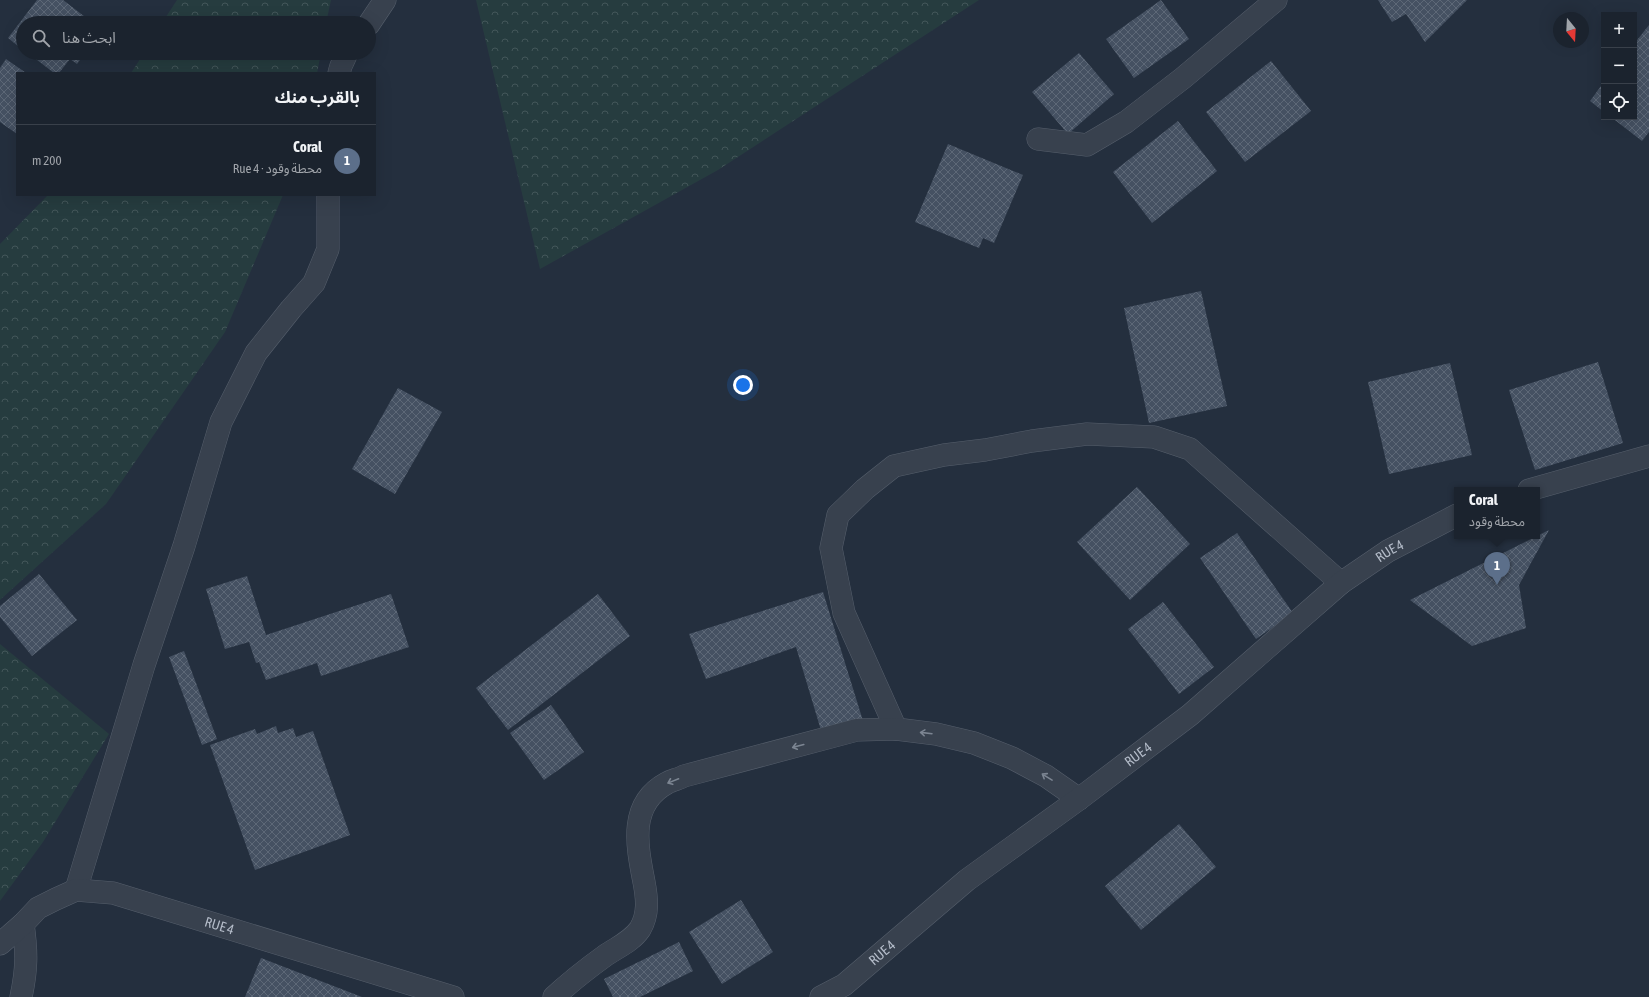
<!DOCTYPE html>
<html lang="ar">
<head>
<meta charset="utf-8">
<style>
	:root { --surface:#1b232e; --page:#242b36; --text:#f1f3f6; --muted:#a0a4aa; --line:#39404a; --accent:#8ab4f8 }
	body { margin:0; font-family:"Asap Condensed","Noto Sans Arabic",sans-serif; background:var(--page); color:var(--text); direction:rtl }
	.controls { position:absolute; right:12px; top:12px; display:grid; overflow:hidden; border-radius:0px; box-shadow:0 4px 16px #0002 }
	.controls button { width:36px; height:36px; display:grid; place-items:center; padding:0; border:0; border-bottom:1px solid var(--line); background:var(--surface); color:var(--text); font:20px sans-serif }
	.compass { position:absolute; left:1553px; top:12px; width:36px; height:36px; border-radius:50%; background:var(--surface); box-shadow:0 4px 16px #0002; rotate:162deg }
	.you { position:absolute; left:743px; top:385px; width:14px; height:14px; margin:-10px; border:3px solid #fff; border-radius:50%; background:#1a73e8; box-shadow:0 0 0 6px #1a73e833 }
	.badge { display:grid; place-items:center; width:26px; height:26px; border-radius:50%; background:var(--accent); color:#fff; font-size:13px; font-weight:700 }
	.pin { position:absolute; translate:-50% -33px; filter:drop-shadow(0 1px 2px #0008) }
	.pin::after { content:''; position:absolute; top:21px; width:14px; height:12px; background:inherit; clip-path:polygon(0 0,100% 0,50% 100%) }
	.popup { position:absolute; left:1454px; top:487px; width:86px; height:52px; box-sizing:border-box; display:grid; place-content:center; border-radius:0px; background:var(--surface); filter:drop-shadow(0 1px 3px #0005); font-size:13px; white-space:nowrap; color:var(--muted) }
	.popup b { font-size:15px; color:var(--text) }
	.popup::after { content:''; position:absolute; left:50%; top:100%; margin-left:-8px; border:8px solid transparent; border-top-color:var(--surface) }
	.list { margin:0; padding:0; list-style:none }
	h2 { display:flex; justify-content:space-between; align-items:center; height:52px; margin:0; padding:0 16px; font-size:17px }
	h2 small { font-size:13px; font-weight:400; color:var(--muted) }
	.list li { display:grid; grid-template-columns:26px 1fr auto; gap:12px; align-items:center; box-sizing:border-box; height:72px; padding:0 16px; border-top:1px solid var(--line) }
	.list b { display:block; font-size:15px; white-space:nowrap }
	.list p { margin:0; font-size:13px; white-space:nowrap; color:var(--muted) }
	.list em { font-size:13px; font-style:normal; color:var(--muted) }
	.icon { flex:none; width:22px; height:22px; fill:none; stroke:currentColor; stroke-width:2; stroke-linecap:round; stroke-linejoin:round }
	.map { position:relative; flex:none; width:1649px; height:997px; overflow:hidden; direction:ltr }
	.search { position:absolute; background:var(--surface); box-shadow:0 4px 16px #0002; left:16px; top:16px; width:360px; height:44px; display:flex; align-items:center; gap:10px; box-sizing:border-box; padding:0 14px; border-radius:22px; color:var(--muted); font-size:15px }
	.panel { position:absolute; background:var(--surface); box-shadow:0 4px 16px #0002; left:16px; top:72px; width:360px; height:124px; border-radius:0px; direction:rtl }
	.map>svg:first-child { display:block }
	.forest { fill:url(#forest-crowns) }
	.building { fill:url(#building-cross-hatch) }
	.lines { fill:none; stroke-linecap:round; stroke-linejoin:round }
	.minor-casing { stroke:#565f6c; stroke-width:23 }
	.tertiary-casing { stroke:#565f6c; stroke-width:23 }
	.minor { stroke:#38414e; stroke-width:22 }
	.tertiary { stroke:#38414e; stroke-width:22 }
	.oneway { stroke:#7c8592 }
	.labels { text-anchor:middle; stroke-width:3; stroke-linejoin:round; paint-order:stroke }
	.street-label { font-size:14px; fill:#b4bcc9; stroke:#1d2633 }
</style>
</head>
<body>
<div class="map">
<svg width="1649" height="997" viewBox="0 0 1649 997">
	<defs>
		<pattern id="forest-crowns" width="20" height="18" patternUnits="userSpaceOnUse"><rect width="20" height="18" fill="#263c3f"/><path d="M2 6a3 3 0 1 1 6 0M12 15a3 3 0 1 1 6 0" fill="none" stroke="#435659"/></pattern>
		<pattern id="building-cross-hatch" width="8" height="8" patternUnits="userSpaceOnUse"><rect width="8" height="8" fill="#455162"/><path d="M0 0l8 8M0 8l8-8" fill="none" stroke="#5d6877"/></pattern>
	</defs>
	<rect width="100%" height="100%" fill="#242f3e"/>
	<g class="forest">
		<path d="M177,0H331L326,23H162Z"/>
		<path d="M476,0H979L718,170L540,269Z"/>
		<path d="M144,53H321L317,73H131Z"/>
		<path d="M48,195H283L225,332L106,504L0,600V244Z"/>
		<path d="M0,644L109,734L43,842L0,901Z"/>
	</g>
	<g class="building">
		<path d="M37,0H63L93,23H23V50L8,38Z"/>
		<path d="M1161,0L1189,39L1134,78L1106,39Z"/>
		<path d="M1378,0H1467L1425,42L1406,14L1392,22Z"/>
		<path d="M1649,25V132L1642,141L1611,117H1634V44Z"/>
		<path d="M28,53H85L77,64L70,59L59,73H54Z"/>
		<path d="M1079,53L1114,94L1068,134L1032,92Z"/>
		<path d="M6,59L26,73H17V134L0,122V68Z"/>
		<path d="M1271,61L1311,111L1245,162L1206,112Z"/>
		<path d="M1604,82V112L1590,101Z"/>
		<path d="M1178,121L1217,171L1152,223L1113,172Z"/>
		<path d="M948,144L1023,175L994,243L983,238L979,248L915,222Z"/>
		<path d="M1201,291L1227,406L1149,423L1124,308Z"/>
		<path d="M1598,362L1623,443L1535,470L1509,390Z"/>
		<path d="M1450,363L1472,455L1389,474L1368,382Z"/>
		<path d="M398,388L442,412L395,494L352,469Z"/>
		<path d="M1137,487L1190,544L1130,600L1077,542Z"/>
		<path d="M1549,530L1519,585L1526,628L1472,646L1410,600Z"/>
		<path d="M1237,533L1293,613L1256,639L1200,558Z"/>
		<path d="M39,574L77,620L32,656L0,617V606Z"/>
		<path d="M247,576L266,635L391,594L409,647L321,676L317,663L266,680L259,662L256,663L249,642L225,649L206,589Z"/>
		<path d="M823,592L864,724L823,737L796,647L706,679L689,634Z"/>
		<path d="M598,594L630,636L508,730L476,688Z"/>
		<path d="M1163,602L1214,667L1179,694L1128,629Z"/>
		<path d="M184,651L217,739L202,745L169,657Z"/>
		<path d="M551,705L584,752L544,780L510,733Z"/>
		<path d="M276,726L278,733L293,728L296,737L313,731L350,835L255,870L210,745L255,729L257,734Z"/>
		<path d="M1179,824L1216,867L1141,930L1105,886Z"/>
		<path d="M741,900L773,952L722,984L689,932Z"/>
		<path d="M679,942L693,971L640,997H613L604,979Z"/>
		<path d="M261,958L362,997H245Z"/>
	</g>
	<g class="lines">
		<defs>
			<g id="minor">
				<path d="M369,24L385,0"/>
				<path d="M339,73L341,66L347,53"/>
				<path d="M1038,139L1087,145L1126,122L1183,78L1276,0"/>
				<path d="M896,729L844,613L831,548L838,515L865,489L894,466L944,455L985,450L1032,441L1087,434L1154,437L1190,449L1341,583"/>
				<path d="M76,890L144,665L184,546L221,422L256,353L291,309L314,283L328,249V195"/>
				<path d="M21,997C27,969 27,952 23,924"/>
				<path d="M554,997C570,982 588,968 606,955C618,947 632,941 640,929C649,914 647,898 644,882C637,846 628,804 667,783C672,780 679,779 684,776L857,730L896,729L936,734L974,743L1012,758L1046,776L1079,799"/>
			</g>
			<g id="tertiary">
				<path d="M1529,490L1649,456"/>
				<path id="s1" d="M0,944L23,924L38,908L56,899L76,890L113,893L453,997"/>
				<path id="s2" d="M821,997L844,985L967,880L1079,799L1190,715L1341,583L1388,551L1457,515"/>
			</g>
		</defs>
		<use href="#minor" class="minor-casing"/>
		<use href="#tertiary" class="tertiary-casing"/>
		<use href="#minor" class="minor"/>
		<use href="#tertiary" class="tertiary"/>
	</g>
	<defs><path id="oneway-shaft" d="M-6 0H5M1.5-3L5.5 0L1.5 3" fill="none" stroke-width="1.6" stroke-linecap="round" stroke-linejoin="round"/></defs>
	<g class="oneway">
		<use href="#oneway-shaft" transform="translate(926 733) rotate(-173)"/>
		<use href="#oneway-shaft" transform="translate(798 746) rotate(165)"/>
		<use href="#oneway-shaft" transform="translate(1047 777) rotate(-148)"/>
		<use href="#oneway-shaft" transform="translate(673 781) rotate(158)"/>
	</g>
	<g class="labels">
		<g class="street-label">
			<text dy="5" stroke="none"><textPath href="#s2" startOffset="724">RUE 4</textPath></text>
			<text dy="5" stroke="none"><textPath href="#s2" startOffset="400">RUE 4</textPath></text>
			<text dy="5" stroke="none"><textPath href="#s1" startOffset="243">RUE 4</textPath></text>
			<text dy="5" stroke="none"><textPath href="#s2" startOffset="76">RUE 4</textPath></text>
		</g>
	</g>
</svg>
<div class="controls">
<button>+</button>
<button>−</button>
<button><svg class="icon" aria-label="locate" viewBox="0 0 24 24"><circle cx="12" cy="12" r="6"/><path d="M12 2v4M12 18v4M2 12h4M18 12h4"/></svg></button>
</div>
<svg class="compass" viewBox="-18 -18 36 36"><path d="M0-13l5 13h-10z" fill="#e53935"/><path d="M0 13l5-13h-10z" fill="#a0a4aa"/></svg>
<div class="you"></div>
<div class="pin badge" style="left:1497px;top:585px;background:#5c6f8a">1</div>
<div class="popup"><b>Coral</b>محطة وقود</div>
<div class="search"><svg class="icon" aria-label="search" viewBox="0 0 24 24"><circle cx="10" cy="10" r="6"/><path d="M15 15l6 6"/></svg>ابحث هنا</div>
<section class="panel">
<h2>بالقرب منك<small></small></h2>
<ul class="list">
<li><span class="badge" style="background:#5c6f8a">1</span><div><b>Coral</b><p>محطة وقود · Rue 4</p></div><em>200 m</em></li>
</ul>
</section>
</div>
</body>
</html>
